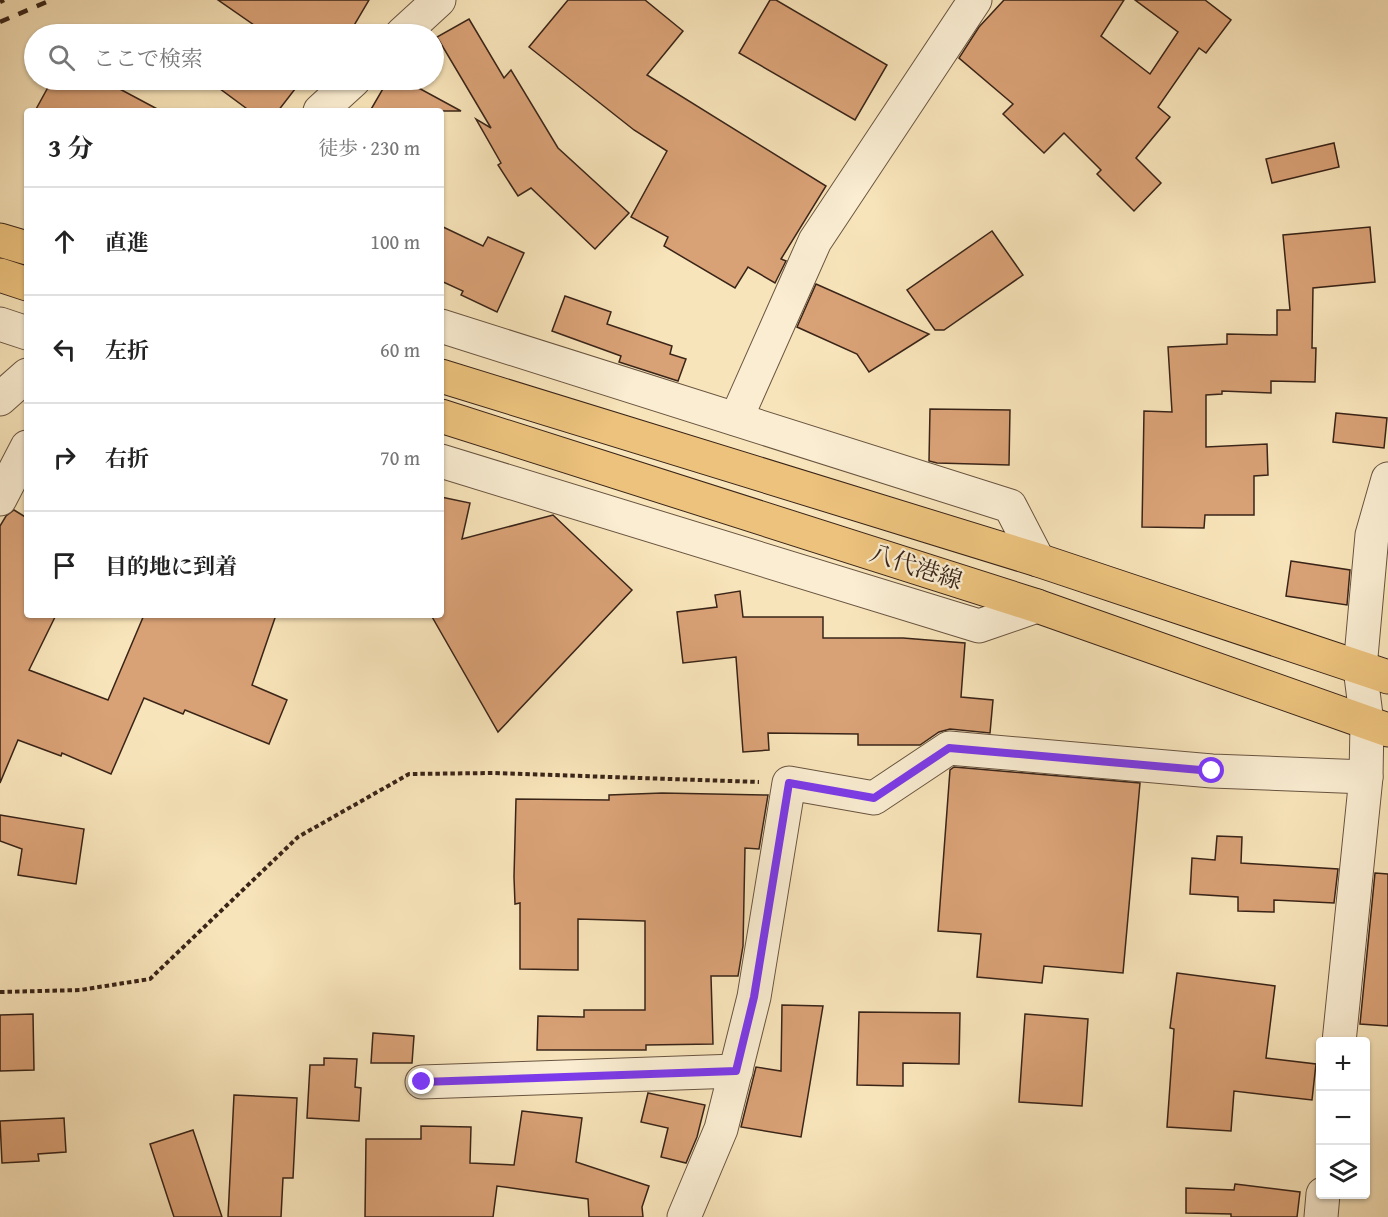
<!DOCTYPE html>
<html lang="ja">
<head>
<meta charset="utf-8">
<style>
	:root { --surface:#fff; --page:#f2f2f2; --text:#222; --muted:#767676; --line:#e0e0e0 }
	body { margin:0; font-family:"Gentium Book Plus","Noto Serif JP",serif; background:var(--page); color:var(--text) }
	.controls { position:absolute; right:18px; bottom:18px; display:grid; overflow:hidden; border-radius:6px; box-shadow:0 2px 4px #0004 }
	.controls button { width:54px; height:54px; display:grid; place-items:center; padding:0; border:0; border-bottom:2px solid var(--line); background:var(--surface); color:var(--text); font:30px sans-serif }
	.stop { position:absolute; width:18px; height:18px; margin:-14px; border:4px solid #7c3aed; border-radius:50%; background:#fff }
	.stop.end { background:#7c3aed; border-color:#fff; box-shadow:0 2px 6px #0008 }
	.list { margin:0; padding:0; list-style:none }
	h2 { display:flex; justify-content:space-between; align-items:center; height:78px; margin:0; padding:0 24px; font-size:26px }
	h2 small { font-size:20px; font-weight:400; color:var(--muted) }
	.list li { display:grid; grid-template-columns:39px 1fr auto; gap:18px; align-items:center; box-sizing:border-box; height:108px; padding:0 24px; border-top:2px solid var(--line) }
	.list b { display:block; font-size:22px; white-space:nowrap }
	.list em { font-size:20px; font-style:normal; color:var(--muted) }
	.icon { flex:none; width:33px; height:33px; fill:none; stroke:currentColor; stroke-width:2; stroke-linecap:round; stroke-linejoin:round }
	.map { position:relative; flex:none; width:1388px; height:1217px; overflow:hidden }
	.search { position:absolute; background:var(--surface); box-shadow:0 2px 4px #0004; left:24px; top:24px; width:420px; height:66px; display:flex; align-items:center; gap:15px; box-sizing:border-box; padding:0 21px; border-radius:33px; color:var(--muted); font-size:22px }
	.panel { position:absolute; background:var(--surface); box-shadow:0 2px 4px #0004; left:24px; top:108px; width:420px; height:510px; border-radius:6px }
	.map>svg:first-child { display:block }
	.building { fill:#d9a176; stroke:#392418; stroke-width:1.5 }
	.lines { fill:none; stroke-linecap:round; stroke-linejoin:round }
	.minor-casing { stroke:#695440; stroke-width:35 }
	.major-casing { stroke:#392418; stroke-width:35 }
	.path { stroke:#392418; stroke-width:4; stroke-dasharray:4.5 3; stroke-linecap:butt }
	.minor { stroke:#faedd2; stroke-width:33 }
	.major { stroke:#ecc27d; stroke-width:33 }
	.rail { stroke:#392418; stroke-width:4.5; stroke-dasharray:10 10; stroke-linecap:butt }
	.route { stroke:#7c3aed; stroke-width:8 }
	.labels { text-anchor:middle; stroke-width:4.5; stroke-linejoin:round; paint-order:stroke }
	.street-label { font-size:24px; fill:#392418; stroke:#faedd2 }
</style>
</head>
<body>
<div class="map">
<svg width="1388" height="1217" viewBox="0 0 1388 1217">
	<rect width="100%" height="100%" fill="#f8e4ba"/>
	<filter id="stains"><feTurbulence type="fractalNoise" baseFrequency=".00333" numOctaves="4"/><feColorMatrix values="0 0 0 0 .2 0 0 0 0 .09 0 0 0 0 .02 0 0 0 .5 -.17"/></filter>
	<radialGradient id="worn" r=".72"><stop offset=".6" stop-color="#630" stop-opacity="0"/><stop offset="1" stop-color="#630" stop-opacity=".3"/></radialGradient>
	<g class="building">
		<path d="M218,0H369L349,34H267Z"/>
		<path d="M568,0H645L683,31L647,75L826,186L781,259L786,261L775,283L748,267L735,288L664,246L668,237L631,217L667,151L634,130L529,47Z"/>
		<path d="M770,0H776L887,65L855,120L739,53Z"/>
		<path d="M1004,0H1124L1101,36L1150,74L1178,32L1135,0H1205L1231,20L1206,53L1199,48L1158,107L1170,117L1136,158L1161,183L1134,211L1097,174L1101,170L1064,133L1044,153L1003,114L1013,104L959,58L979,27Z"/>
		<path d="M469,19L504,78L511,70L558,148L629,213L595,249L531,188L518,196L498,165L501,163L476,119L491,128L437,37Z"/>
		<path d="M52,80H103L161,111H35Z"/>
		<path d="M208,80H302L278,111H250Z"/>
		<path d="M388,80H404L461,111H370Z"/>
		<path d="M1334,143L1339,167L1272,183L1266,159Z"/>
		<path d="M441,226L483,246L488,237L524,253L497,312L461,295L463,291L441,281Z"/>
		<path d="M1370,227L1375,282L1313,288L1312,348H1316L1315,382L1271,381V393L1222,391V394L1206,395V447L1267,444L1268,475L1254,476V515H1205L1204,528L1142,527L1144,411L1172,412L1168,347L1227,344V334L1277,335V310H1290L1283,235Z"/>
		<path d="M992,231L1023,275L944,330H935L907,290Z"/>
		<path d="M816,284L929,334L869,372L857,354L797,327Z"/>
		<path d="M565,296L611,312L607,324L672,346L670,354L686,359L678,381L619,362L621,356L552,331Z"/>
		<path d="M930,409L1010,410L1009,465L937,463L929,461Z"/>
		<path d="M1336,413L1387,418L1384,448L1333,442Z"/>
		<path d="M441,497L470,503L462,539L553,515L632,590L498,732L431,615H441Z"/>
		<path d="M14,510L27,518V615H56L29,670L108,700L144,615H276L252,685L287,700L269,744L185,710L183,714L144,698L111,774L62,753L61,756L18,740L0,783V526L6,516Z"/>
		<path d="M1291,561L1350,570L1347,605L1286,596Z"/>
		<path d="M740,591L743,617H823V638H903L965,643L961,697L993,700L990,733L950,729L939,732L920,745H858V734L768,733L769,750L743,752L736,657L683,663L677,612L717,607L715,595Z"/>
		<path d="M954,767L1140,783L1123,973L1044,966L1042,983L977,977L981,934L938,931L950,770Z"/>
		<path d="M662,793L768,795L759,849L745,848L743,946L738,976H711L713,1044L646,1045V1050H537L538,1016L584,1017V1010H645V921L578,919V970L520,969V903L515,904L514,877L516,799L609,800V795Z"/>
		<path d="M0,815L84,829L76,884L18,875L22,849L0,841Z"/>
		<path d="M1217,836L1242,837L1241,863L1338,869L1334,903L1274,900V912L1238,911V897L1190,894L1192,858L1215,860Z"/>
		<path d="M1375,873L1388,874V1026L1360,1024Z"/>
		<path d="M1177,973L1275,986L1266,1058L1316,1064L1312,1100L1234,1091L1231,1131L1167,1127L1174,1029L1170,1028Z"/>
		<path d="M782,1005L823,1006L801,1137L741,1127L756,1067L781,1071Z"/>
		<path d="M859,1012L960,1013L959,1064L903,1063V1086L857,1085Z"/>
		<path d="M33,1014L34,1070L0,1071V1015Z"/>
		<path d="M1025,1014L1088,1019L1082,1106L1019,1102Z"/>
		<path d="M373,1033L414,1036L412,1063H371Z"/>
		<path d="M324,1058L357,1059L355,1087L361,1088L359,1121L307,1118L310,1065H324Z"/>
		<path d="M648,1093L705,1105L697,1137L686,1163L661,1157L668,1128L641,1122Z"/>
		<path d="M234,1095L297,1098L293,1178H283L281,1217H228Z"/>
		<path d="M522,1111L582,1118L576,1162L649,1186L642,1207L643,1217H589L588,1199L497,1186L493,1217H365L366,1139H421V1126L471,1127L470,1163L514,1165Z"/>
		<path d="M64,1118L66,1152L38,1154L39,1161L2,1163L0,1121Z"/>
		<path d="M193,1130L222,1217H174L150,1144Z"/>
		<path d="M1235,1184L1300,1192L1297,1217H1231V1214L1186,1213V1188L1234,1190Z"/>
	</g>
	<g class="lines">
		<defs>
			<g id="minor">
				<path d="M402,34L439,0"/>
				<path d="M320,111L354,80"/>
				<path d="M0,324L27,333"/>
				<path d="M441,326L1010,506L1038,560"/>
				<path d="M0,399L27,375"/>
				<path d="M736,419L815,241L975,0"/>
				<path d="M441,461L979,626L1037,606"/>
				<path d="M0,499L27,447"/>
				<path d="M1339,1042L1366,777L1367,723L1360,668L1372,535L1388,479"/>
				<path d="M422,1082L736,1071"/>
				<path d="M684,1217L721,1129L754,997L789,783L874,798L949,748L1212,771L1366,777"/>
				<path d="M1321,1217L1323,1194"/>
			</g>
			<g id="major">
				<path d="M0,240L27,248"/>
				<path d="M0,275L27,284"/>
				<path d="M441,376L1038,560L1388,677"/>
				<path d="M441,416L1037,606L1388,730"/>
			</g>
		</defs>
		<use href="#minor" class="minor-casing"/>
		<use href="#major" class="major-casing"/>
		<path class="path" d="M0,992L80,990L150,979L298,837L409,774L493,773L759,782"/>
		<use href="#minor" class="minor"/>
		<use href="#major" class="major"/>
		<g class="rail">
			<path d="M0,2L4,0"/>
			<path d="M0,22L51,0"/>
		</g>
	</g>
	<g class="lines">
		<path class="route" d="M422,1082L736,1071L754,997L789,783L874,798L949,748L1212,771"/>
	</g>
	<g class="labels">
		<g class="street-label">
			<text transform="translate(916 567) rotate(18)" y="8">八代港線</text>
		</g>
	</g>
	<rect width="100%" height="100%" filter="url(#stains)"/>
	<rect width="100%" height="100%" fill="url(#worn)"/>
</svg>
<div class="controls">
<button>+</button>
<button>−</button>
<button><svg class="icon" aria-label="layers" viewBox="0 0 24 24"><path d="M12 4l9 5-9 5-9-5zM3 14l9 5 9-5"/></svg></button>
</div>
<div class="stop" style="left:1212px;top:771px"></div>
<div class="stop end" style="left:422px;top:1082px"></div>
<div class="search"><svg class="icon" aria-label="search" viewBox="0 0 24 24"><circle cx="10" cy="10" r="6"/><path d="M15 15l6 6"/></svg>ここで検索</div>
<section class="panel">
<h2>3 分<small>徒歩 · 230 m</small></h2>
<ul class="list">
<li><svg class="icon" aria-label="ahead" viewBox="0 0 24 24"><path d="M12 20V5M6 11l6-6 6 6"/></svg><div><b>直進</b></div><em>100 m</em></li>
<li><svg class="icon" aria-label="left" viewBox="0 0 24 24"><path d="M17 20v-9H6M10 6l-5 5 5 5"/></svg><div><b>左折</b></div><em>60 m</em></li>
<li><svg class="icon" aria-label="right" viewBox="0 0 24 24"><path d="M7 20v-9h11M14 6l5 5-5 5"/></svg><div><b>右折</b></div><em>70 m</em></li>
<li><svg class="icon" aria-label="arrive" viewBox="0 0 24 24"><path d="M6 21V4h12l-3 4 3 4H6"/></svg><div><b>目的地に到着</b></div></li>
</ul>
</section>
</div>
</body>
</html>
